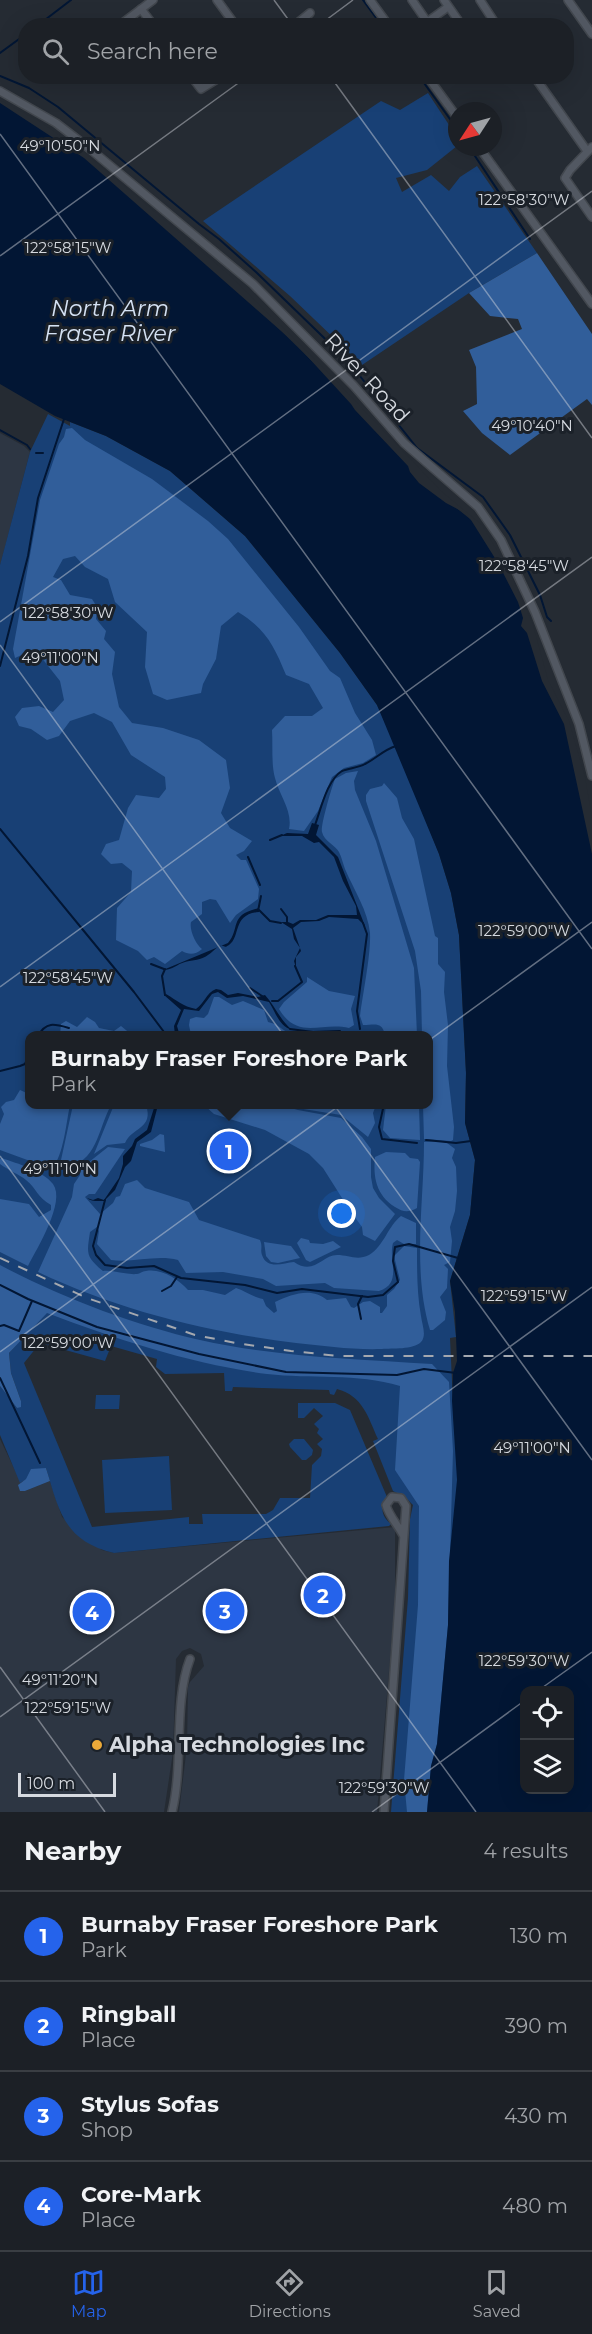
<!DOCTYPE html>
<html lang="en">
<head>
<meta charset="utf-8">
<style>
	:root { --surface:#1c2026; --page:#25282e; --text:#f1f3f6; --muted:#a0a3a7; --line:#3a3e43; --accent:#2563eb }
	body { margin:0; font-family:Montserrat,sans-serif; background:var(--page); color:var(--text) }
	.controls { position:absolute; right:18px; bottom:18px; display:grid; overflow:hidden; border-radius:12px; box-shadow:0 6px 24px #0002 }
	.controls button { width:54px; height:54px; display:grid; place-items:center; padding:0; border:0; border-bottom:2px solid var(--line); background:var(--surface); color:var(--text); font:30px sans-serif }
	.compass { position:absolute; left:448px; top:102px; width:54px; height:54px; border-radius:50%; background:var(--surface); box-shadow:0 6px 24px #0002; rotate:234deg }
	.scale { position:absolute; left:18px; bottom:15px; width:98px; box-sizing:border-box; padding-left:6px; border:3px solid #d6dae0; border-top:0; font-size:16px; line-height:21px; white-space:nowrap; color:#d6dae0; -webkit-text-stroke:4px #1b2129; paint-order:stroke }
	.you { position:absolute; left:342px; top:1214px; width:21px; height:21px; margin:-15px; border:4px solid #fff; border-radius:50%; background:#1a73e8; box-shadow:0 0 0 9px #1a73e833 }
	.badge { display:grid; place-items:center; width:39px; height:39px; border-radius:50%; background:var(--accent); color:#fff; font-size:20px; font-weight:700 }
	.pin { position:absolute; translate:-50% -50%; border:3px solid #fff; box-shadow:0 2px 6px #0006 }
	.popup { position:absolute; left:25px; top:1031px; width:408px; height:78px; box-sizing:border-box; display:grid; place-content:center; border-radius:12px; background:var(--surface); filter:drop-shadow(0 2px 4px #0005); font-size:20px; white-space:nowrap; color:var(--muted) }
	.popup b { font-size:22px; color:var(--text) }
	.popup::after { content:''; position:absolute; left:50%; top:100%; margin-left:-12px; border:12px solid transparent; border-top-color:var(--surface) }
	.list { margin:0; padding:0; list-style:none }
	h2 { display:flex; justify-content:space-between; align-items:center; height:78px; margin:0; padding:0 24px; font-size:26px }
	h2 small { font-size:20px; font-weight:400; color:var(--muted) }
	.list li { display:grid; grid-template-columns:39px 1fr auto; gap:18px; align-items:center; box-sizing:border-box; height:90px; padding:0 24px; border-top:2px solid var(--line) }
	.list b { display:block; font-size:22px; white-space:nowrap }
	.list p { margin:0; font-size:20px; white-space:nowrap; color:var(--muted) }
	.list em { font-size:20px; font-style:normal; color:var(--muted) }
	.icon { flex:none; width:33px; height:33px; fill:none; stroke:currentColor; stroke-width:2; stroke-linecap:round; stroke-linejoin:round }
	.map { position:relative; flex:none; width:592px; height:1812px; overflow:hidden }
	.search { position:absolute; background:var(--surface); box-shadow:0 6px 24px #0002; left:18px; right:18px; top:18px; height:66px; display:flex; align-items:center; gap:15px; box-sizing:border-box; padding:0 21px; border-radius:24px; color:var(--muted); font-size:22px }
	.sheet { height:438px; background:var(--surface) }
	nav { display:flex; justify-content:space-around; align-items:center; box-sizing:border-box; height:84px; border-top:2px solid var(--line); background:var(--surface); font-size:16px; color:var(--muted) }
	nav a { display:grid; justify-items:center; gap:3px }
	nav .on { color:var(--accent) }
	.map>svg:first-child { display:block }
	.built { fill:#2d3643 }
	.green { fill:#184075; fill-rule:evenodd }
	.forest { fill:#315e9a }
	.water { fill:#021634; fill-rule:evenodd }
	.pier { fill:#252b33 }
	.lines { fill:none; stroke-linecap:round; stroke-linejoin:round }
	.stream { stroke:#021634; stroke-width:2 }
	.minor-casing { stroke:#42474e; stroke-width:10 }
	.minor { stroke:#525862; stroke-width:7 }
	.rail { stroke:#a4a8af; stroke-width:2; stroke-dasharray:10 10; stroke-linecap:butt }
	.ticks { fill:none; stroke:#d6dae0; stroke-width:1.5; stroke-opacity:0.45 }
	.poi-dot { fill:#eba939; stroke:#1b2129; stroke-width:2 }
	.labels { text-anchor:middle; stroke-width:6; stroke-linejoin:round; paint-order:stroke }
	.street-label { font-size:21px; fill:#d6dae0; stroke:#1b2129 }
	.poi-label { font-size:21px; font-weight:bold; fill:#d6dae0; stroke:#1b2129; text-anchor:start }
	.water-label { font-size:22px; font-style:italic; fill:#d5e2f4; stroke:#1b2129 }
	.ticks-label { font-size:15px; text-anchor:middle; fill:#d6dae0; stroke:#1b2129; stroke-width:6; stroke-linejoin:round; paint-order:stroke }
</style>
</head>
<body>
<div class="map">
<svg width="592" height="1812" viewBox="0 0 592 1812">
	<rect width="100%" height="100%" fill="#252b33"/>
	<g class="built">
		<path d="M0,433L24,446L30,452L0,566Z"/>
		<path d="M0,1439L25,1491L50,1481L62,1517L102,1550L114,1553L395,1527V1601L377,1812H179L187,1746L188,1687L190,1682L204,1666L201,1654L190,1648L182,1651L176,1659L173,1752L164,1812H0Z"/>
	</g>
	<g class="green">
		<path d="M428,93L457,137V146L427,170L396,178L402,192L431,175L449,191L460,177L477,166L537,253L469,293L362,365L290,296L203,221L381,101L400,110Z"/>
		<path d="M48,414L70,426V422L106,436L170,471L245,536L340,653L377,705L397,748L439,854L451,893L459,935L466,1073L465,1123L475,1160L470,1215L450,1281L456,1337L450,1338L454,1425L463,1436L441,1812H391L408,1598L410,1519L413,1505L405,1497L393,1491L373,1441L378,1439C368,1417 363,1396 337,1389L334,1395L330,1394L329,1390L233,1387L232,1391H225L224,1373L165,1374L156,1367L157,1359L111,1346L105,1361L40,1343L24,1363L92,1527L189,1517V1524H203L202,1514H266L273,1510L280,1498H310L312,1465L321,1456L322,1449L317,1444L323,1439L317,1433L319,1429L314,1424L323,1416L314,1408L304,1418H298V1403H335L350,1410L387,1497C380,1507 381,1516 391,1524L389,1526L114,1553C64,1541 59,1511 46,1468L20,1483L0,1435V1386L17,1408L21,1401L11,1373L9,1353L44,1315L0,1342V565L30,452ZM29,1036H428V1104H29Z"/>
		<path d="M96,1395H120L119,1409H95Z"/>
		<path d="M294,1439H304L313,1450L312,1455L306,1460H302L290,1447L289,1444Z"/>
		<path d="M169,1456L172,1510L105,1513L102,1460Z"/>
	</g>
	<g class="forest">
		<path d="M537,253L592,334V405L587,399L510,455L482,433L463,411L477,404L476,367L469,350L522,329L518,319L490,316L469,293Z"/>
		<path d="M72,428L85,440L152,479L208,521L228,539L299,627L330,671L340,678L355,713L372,740L376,755L363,763L344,768L332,777L318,811L304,831L289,829C293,811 279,795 275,778C271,764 273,745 272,730L285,716H312L323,708L309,684L286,675C274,646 266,629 238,612L221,626L216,659L203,684L201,693L167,700L153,694L145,667L147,632L115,602L108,579L85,567L75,556L63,559L53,577L61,580L70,595L92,599L97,607L96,619L106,631L104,639L115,652L112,674L119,707L132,723L163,728L199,740L226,760L230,788L221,813L230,828L252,841L244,851L236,855L241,860H246L259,889L258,899L236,915L230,923L216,900L210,899L202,902V914L191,922C189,930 196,945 202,949C195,955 189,955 182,951L165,964L154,957L147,960L138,951L116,940L117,908L131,892L132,871L122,863L111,864L101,854L106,844L119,840L128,808L136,795L159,798L166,789L165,777L131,755L112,722L94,713L70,721L59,736L47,740L31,729L19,726L15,717L22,708L39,706L53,712L64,700L60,681L41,657L26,653L15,658L13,649L40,500L59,444L64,437L66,429Z"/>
		<path d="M358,771L354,781L355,790L376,841L414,968L417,1035H385C382,1021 375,1025 363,1025L360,1016C363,992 371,955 370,933C368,911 354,890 345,869C343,864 342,858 339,852C335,845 324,841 322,832C320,827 332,786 335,779L346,773Z"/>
		<path d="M384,783L397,798L402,818L414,839L435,936L438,938V964L445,972L444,992L448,1025L447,1066L454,1127L453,1140L451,1141L424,1139L423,1105L428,1104V1036L422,1035L421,991L415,951L366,801V795L370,789L382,786Z"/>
		<path d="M307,977L329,991L355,996L351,1009L354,1025L349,1028C322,1021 298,1041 279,1009L284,1002L307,982Z"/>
		<path d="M214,997H219L232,1005L243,1001L264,1010L268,1022L275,1024L291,1035H191L189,1025L190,1019L196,1017L204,1018L208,1014Z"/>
		<path d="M87,1017L95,1022L99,1028L114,1031L121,1026L132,1035H60L61,1024L66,1021L77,1027Z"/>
		<path d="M20,1090L29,1094V1104L70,1105C66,1123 64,1154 52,1169L0,1150V1124L4,1114L1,1107L6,1102L14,1100Z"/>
		<path d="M73,1105H111C97,1131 98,1162 64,1168L61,1166V1160Z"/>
		<path d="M114,1105H146C154,1129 132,1127 125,1143L107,1145L94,1154Z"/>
		<path d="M204,1105H280L298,1110L341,1118L362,1137L371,1149V1177L373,1188L379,1198L395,1214L375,1241L363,1235L362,1227L349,1209L323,1168L309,1154L265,1130L214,1114Z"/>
		<path d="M291,1105H376L373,1113L375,1123L368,1137L341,1115L297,1108Z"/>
		<path d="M386,1105H419L420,1140L390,1138L383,1130Z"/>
		<path d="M160,1134L164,1135L165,1152L140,1146V1144L152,1140Z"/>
		<path d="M440,1141L447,1143L455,1149L452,1158L456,1167L457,1191L455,1211L450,1227L452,1241L450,1262L444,1265L448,1269L447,1288L440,1297L446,1312L445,1320L433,1330H430C412,1270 424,1203 424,1142Z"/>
		<path d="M108,1147L125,1149L95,1194H89L85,1197L100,1214L113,1203L116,1197L120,1196L125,1184L137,1180L145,1188L189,1202L199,1220L260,1240C263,1247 260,1249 262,1255C267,1270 283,1263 294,1262C314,1276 322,1255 337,1255C349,1255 357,1261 369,1255C384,1246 388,1226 401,1216L416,1223V1244H404L397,1240L393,1243C388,1261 403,1283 379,1291L334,1288L325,1283L276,1286L263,1279L223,1272L186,1273L178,1260C157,1254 134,1263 111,1260L97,1244L99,1231L97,1227L90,1232C87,1253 85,1256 103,1271C114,1270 126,1275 137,1274C140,1274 142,1271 146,1271C161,1268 178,1279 188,1290H203L225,1295L236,1288C246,1291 252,1297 263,1299L266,1306L274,1313L277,1311L275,1302C292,1294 312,1287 327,1300L346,1298L351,1307L354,1308L363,1302L370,1301L380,1307V1313H382L387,1306V1295L394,1289L400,1280L394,1256L404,1246L417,1248C417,1271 417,1294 421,1316C422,1325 427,1335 421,1342C413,1350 392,1348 382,1349C353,1350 324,1346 296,1343C207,1332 118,1310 38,1272L72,1197L74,1184L80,1175L79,1170Z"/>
		<path d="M386,1152L405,1153L410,1158L418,1159L420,1162L417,1208C408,1213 403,1212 395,1207C376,1195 373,1177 375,1157Z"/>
		<path d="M2,1158C18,1164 42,1170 53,1184C66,1202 37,1248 28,1266L0,1252V1199L29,1204L39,1217L51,1210V1205C37,1197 37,1189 26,1180C20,1175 8,1170 0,1164V1159Z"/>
		<path d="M301,1238L309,1240L310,1243L323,1244L333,1241L341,1247L310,1262L306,1260L297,1243Z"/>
		<path d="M264,1242L291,1246L300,1258L278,1263L271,1262L266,1256Z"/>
		<path d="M0,1265C60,1297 134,1325 200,1340C276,1357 355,1359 432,1364L449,1382L453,1451L448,1625L437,1744L431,1766L427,1812H407L404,1780L418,1605L419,1506L395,1470L400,1386C357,1373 311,1379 267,1374C192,1364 118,1340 47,1313L9,1353L11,1373L21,1401V1407L17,1408L0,1386Z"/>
		<path d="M46,1468L50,1481L25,1491H20L18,1485L26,1479L31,1469Z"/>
	</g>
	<g class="water">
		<path d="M0,101L93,162L223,274L317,366L439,494L480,527L508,576L530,626L545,681L566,722L592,836V1812H427L431,1766L437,1744L448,1625L449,1561L457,1480L452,1401L453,1373L457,1361L455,1312L450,1281L470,1215L475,1160L465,1123L466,1073L459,935L451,893L439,854L377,705L340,653L245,536L170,471L106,436L55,416L0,384ZM524,1690H570V1790H524Z"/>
		<path d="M312,823L319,825L316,835L338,857L365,926L358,919L329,917L319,921L301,922L293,928L301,951L296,957V968L294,961L300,948L294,939L292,929L281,922H288L293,924L300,920H316L328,915H357L356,906L343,881L334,857L319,842L314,843L302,836H280L287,833L308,834Z"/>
		<path d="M259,908V912C232,914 241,937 229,945C223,949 226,945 220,946C215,948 212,953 208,955C201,960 193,960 185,962C177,964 173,970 163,970L228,943C241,928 228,915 259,908Z"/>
		<path d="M216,989L221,990L228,995L238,993L258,997L265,995C275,1006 280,1020 292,1030C279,1026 276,1013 269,1002L243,996L227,998L218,992L212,994L199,1011L184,1009L177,1026L179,1033L175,1035L174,1026L181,1010L164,995L166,994C178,1001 182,1006 196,1009C204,1004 206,993 216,989Z"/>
		<path d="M155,1105H158L151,1132L137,1142L131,1161L125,1167L115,1190L104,1201C99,1201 91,1202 87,1198L93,1200L98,1198L104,1200L119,1178L123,1164V1156L132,1146L135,1139L147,1130Z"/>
	</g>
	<path class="pier" d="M0,100L39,121L84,152L225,271L320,364L441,491L482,525L511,574L533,625L548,680L569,721L585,777L592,818V854L564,724L542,681L527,633L521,626L523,618L518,602L498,563L471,520L465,513L446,503L419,483L410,472L408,466L355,410L351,404L296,344L84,158L0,103Z"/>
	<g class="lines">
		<g class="stream">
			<path d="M363,0L382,26"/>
			<path d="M37,26L71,0"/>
			<path d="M0,53L26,34"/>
			<path d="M0,76L29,88L58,107L199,224L219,239L256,272L348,361L417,448L483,497L510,535L540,595L547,617L551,621"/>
			<path d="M419,76L457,129"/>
			<path d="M469,147L530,239"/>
			<path d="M0,430L27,445L30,449"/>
			<path d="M36,453H43"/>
			<path d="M0,666L28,556L38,498L64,419"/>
			<path d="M315,825C321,809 327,780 342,771C349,768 358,768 365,764C377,758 383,750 396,746"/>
			<path d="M0,829L134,992L167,1036"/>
			<path d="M270,840L282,835"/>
			<path d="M248,857L260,885"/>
			<path d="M281,909L287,917V923"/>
			<path d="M259,910L270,921L281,923"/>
			<path d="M258,911L261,896"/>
			<path d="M151,964L164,969"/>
			<path d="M165,969L162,976L165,995"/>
			<path d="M250,988L265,998"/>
			<path d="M272,1001H278L302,982L295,966"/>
			<path d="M290,1029L313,1032L340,1031"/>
			<path d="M360,1029L357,1011L367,934L363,923"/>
			<path d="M38,1036C46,1021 55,1024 69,1028"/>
			<path d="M0,1071L20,1066L25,1064L29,1055"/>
			<path d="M384,1104L379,1127L382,1139L417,1143"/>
			<path d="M426,1140L456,1143L471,1141"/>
			<path d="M105,1200L93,1246L96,1255L105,1265L127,1268L154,1266L181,1278L245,1285L277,1293L302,1289L368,1297L383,1295L398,1282L393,1261L395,1247L409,1244L458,1258"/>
			<path d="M0,1285L28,1299L97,1327L199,1354L286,1372L397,1375L424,1369L456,1373"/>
			<path d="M162,1291L171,1286L177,1277"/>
			<path d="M361,1319L358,1304L362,1296"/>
			<path d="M0,1326L4,1325L19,1331L32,1301"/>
			<path d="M0,1378L40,1463"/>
		</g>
		<defs>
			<g id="minor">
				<path d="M217,0L236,26"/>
				<path d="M370,0L389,26"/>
				<path d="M412,0L430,26"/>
				<path d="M444,0L458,20"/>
				<path d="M480,0L497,26"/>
				<path d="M568,0L592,34"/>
				<path d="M141,9L154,26"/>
				<path d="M427,22L448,7"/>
				<path d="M120,25L153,0"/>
				<path d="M294,26L310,13"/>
				<path d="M191,76L201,89L222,76"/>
				<path d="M427,76L457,117"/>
				<path d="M534,76L587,151"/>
				<path d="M0,91L56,123L90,149L253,284L354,386L404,443L478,507L501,540L535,612L579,724L592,776"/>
				<path d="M479,147L592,304"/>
				<path d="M592,147L570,170L565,178L592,217"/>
				<path d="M172,1812C184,1763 173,1704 190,1659"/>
				<path d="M384,1812L406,1506L401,1498L392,1497L386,1505C389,1516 398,1525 403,1535"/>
			</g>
		</defs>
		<use href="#minor" class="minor-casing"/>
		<use href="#minor" class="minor"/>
		<path class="rail" d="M0,1258L87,1298L195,1335L236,1343L291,1351L339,1356H592"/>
	</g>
	<path class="ticks" d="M274,0L293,26M318,26L353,0M330,76L592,438M0,134L592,949M0,256L248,76M0,622L592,191M0,645L592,1460M0,987L592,557M0,1156L476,1812M0,1352L592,922M0,1667L105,1812M539,1690L592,1652M0,1717L592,1287M372,1812L524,1701"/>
	<circle class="poi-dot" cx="97" cy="1745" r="6"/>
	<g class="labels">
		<g class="street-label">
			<text transform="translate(367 378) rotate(47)" y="7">River Road</text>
		</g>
		<g class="poi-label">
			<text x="109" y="1752">Alpha Technologies Inc</text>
		</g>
		<g class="water-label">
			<text x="110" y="316">North Arm<tspan x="110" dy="25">Fraser River</tspan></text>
		</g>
	</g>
	<g class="ticks-label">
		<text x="60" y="151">49°10'50"N</text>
		<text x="524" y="205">122°58'30"W</text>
		<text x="68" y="253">122°58'15"W</text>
		<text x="532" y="431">49°10'40"N</text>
		<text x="524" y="571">122°58'45"W</text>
		<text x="68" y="618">122°58'30"W</text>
		<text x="60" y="663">49°11'00"N</text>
		<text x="524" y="936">122°59'00"W</text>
		<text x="68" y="983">122°58'45"W</text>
		<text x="60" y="1174">49°11'10"N</text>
		<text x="524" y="1301">122°59'15"W</text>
		<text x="68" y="1348">122°59'00"W</text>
		<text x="532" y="1453">49°11'00"N</text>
		<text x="524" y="1666">122°59'30"W</text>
		<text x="60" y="1685">49°11'20"N</text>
		<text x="68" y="1713">122°59'15"W</text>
		<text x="384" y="1793">122°59'30"W</text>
	</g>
</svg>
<div class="controls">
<button><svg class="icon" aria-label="locate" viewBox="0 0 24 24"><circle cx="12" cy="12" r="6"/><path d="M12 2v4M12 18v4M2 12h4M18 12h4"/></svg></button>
<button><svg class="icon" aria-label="layers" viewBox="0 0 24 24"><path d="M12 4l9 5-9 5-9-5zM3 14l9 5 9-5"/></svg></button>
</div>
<svg class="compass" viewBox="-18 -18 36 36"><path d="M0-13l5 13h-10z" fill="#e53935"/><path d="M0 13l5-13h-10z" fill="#a0a3a7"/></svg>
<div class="scale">100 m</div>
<div class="you"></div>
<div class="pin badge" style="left:229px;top:1151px">1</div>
<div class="popup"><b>Burnaby Fraser Foreshore Park</b>Park</div>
<div class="pin badge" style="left:323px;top:1595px">2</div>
<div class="pin badge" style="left:225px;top:1611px">3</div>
<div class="pin badge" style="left:92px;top:1612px">4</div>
<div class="search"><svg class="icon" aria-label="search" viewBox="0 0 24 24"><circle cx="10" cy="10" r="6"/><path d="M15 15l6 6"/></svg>Search here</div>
</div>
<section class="sheet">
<h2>Nearby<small>4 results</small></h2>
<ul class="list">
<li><span class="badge">1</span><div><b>Burnaby Fraser Foreshore Park</b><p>Park</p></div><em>130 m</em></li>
<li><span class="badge">2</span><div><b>Ringball</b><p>Place</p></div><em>390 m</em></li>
<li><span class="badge">3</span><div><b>Stylus Sofas</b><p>Shop</p></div><em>430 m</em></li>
<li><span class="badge">4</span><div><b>Core-Mark</b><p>Place</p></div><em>480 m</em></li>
</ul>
</section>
<nav>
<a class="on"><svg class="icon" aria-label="map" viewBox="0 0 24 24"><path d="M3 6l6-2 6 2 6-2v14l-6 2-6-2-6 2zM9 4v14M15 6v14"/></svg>Map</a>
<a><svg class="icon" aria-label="directions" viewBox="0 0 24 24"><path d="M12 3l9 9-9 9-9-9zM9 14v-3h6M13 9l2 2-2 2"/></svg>Directions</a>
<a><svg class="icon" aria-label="saved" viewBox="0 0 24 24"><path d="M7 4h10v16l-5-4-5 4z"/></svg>Saved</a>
</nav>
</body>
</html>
